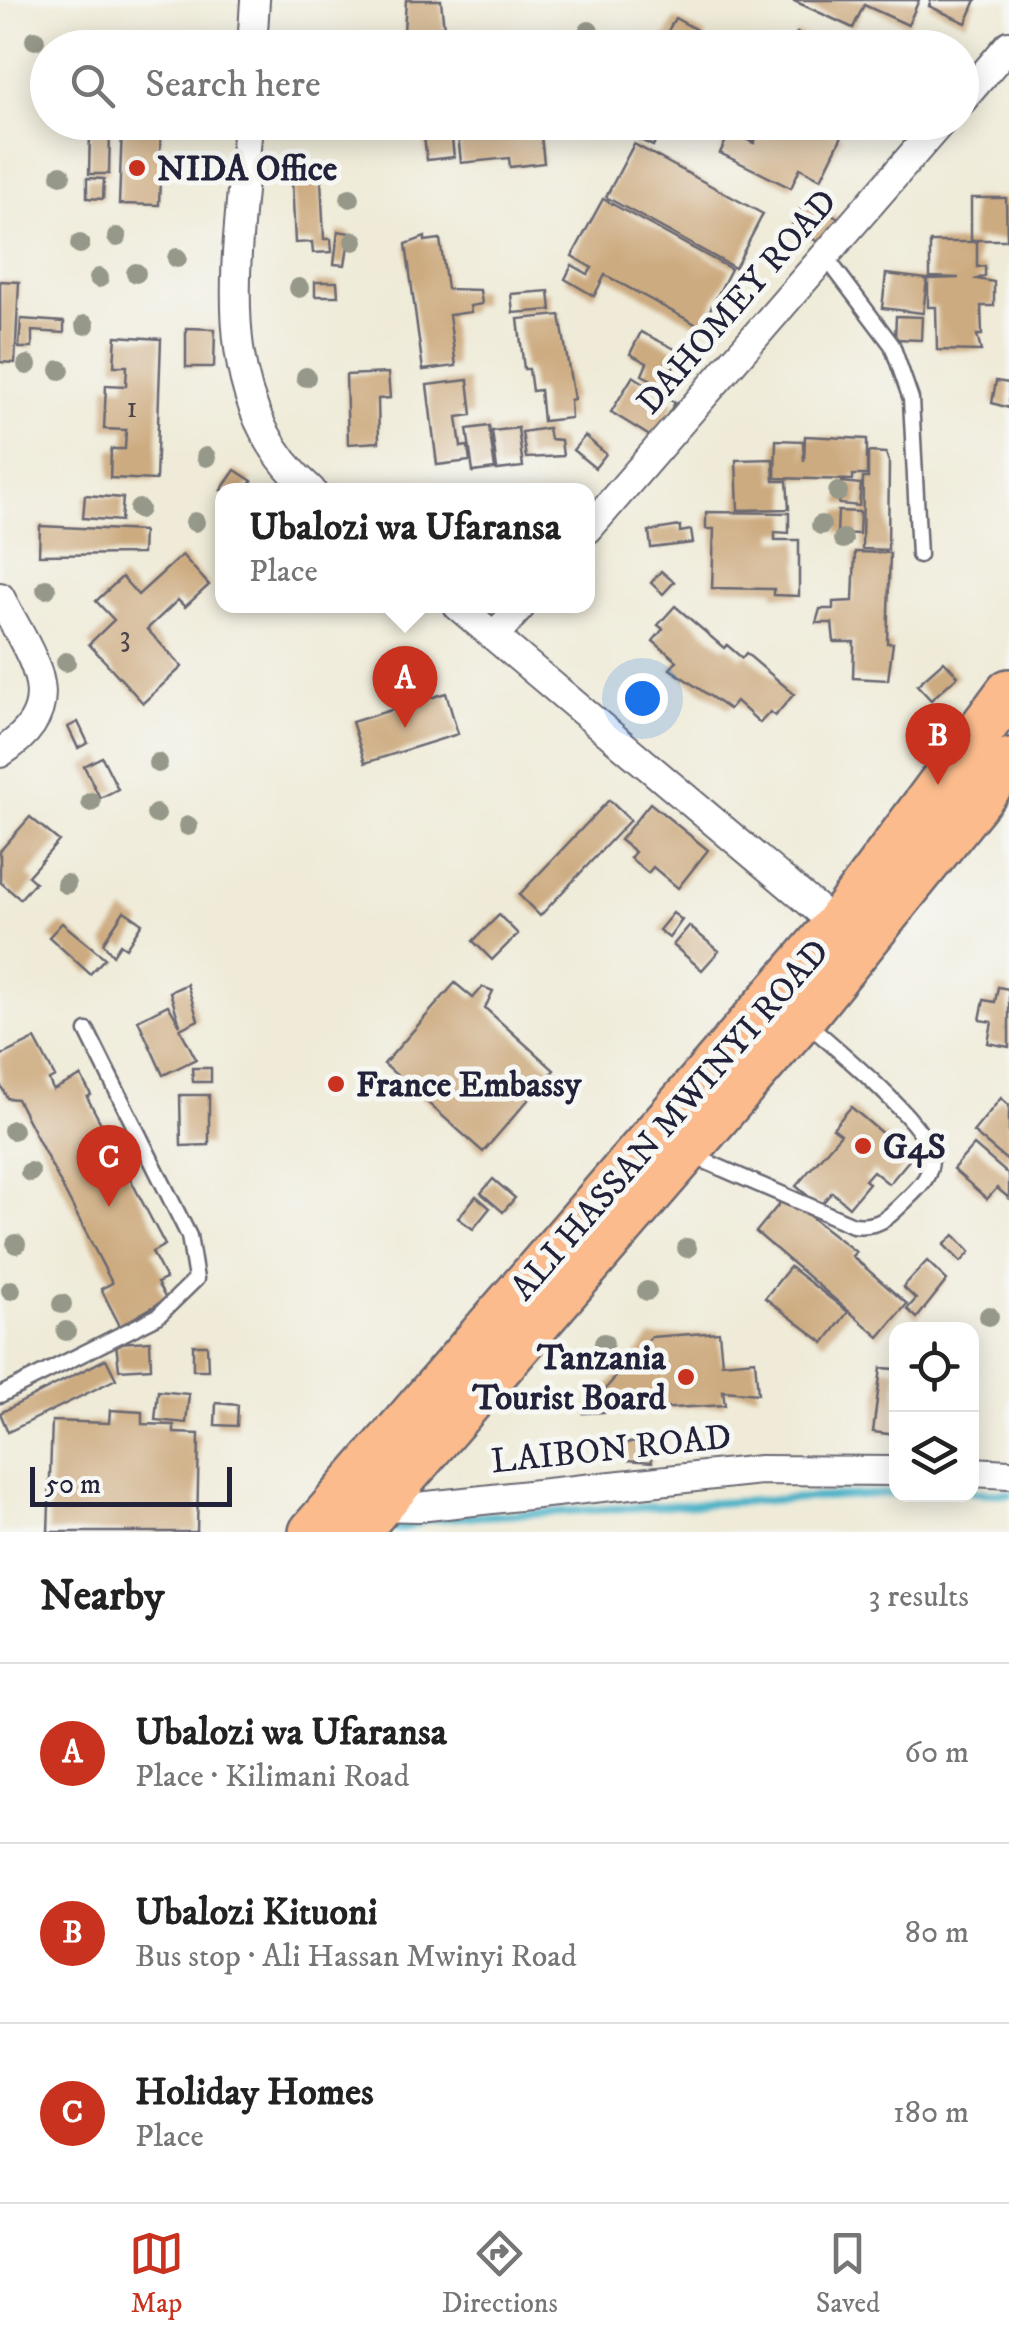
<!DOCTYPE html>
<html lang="en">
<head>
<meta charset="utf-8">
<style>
	:root { --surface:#fff; --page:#f6f6f6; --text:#222; --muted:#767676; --line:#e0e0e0; --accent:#c8321e }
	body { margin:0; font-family:"IM FELL DW Pica",serif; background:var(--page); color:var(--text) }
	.controls { position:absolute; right:30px; bottom:30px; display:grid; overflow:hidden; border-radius:20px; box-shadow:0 5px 25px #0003 }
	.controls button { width:90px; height:90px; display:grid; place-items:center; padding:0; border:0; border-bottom:2px solid var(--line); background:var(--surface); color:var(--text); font:50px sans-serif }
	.scale { position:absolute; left:30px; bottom:25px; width:202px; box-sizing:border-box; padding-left:10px; border:5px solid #22223b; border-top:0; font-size:28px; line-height:35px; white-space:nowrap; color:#22223b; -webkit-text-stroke:8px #f6f6f2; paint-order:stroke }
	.you { position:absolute; left:642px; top:698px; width:35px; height:35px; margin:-25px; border:8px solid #fff; border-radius:50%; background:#1a73e8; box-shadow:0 0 0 15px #1a73e833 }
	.badge { display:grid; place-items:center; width:65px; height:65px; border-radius:50%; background:var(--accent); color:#fff; font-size:32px; font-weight:700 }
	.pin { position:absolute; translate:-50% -82px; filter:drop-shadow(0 2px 5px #0008) }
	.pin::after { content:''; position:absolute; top:52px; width:35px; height:30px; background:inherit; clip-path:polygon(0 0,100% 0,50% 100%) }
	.popup { position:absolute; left:215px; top:483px; width:380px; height:130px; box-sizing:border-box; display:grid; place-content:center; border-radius:20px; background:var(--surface); filter:drop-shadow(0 2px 8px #0005); font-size:32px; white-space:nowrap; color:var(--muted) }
	.popup b { font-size:38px; color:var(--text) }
	.popup::after { content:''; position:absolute; left:50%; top:100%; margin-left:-20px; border:20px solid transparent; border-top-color:var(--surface) }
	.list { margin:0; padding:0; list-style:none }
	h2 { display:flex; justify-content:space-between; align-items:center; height:130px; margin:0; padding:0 40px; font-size:42px }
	h2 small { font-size:32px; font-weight:400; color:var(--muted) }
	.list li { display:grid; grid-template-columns:65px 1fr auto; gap:30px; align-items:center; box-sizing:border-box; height:180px; padding:0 40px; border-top:2px solid var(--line) }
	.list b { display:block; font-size:38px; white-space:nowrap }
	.list p { margin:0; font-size:32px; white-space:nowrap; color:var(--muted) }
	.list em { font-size:32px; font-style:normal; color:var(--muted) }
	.icon { flex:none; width:55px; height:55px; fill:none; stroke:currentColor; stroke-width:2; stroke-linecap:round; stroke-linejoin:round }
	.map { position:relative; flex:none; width:1009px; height:1532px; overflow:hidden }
	.search { position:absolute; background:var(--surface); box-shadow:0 5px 25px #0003; left:30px; right:30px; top:30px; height:110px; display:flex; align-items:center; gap:25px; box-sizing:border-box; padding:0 35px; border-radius:55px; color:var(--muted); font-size:38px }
	.sheet { height:670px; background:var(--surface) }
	nav { display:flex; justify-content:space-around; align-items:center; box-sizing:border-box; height:140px; border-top:2px solid var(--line); background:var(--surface); font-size:28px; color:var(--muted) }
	nav a { display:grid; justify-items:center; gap:5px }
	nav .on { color:var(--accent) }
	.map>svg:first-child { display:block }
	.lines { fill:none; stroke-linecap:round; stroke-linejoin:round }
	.stream { stroke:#49b2c8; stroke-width:8 }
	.building { fill:#cdab80 }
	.service-casing { stroke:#6a6872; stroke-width:19 }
	.minor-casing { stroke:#6a6872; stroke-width:32 }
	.trunk-casing { stroke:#6a6872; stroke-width:50 }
	.service { stroke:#fff; stroke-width:14 }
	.minor { stroke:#fff; stroke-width:28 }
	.trunk { stroke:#fbbb8c; stroke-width:45 }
	.tree { fill:#96988a }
	.poi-dot { fill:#c8321e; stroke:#f6f6f2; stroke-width:4 }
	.labels { text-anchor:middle; stroke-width:10; stroke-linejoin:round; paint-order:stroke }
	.number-label { font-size:30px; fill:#4d444c }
	.poi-label { font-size:35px; font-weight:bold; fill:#22223b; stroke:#f6f6f2; text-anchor:start }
	.street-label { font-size:35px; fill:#22223b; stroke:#f6f6f2 }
</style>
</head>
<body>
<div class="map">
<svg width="1009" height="1532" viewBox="0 0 1009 1532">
	<rect width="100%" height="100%" fill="#f6f6f2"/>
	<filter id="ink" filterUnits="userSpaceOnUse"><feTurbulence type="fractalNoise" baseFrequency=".01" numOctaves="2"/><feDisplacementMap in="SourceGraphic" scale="20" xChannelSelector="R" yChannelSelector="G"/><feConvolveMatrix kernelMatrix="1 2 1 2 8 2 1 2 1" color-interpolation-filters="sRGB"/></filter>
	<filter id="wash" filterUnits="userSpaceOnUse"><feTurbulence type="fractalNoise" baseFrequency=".0048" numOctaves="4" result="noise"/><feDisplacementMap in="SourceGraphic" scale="40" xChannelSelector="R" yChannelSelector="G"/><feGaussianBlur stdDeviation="2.25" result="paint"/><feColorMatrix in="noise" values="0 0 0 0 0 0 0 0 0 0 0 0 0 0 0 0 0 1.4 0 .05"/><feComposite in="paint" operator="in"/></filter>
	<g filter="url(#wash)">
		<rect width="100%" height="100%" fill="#efebd8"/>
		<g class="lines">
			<g class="stream">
				<path d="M972,1492L1009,1494"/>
				<path d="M387,1528H404L429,1519L896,1493"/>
			</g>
		</g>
		<g id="blocks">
			<g class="building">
				<path d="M406,0H441L446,48H403Z"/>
				<path d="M792,0H919L908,25L864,5L853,28Z"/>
				<path d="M931,0H976L966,23L929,6Z"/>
				<path d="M675,18L706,35L699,48H659Z"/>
				<path d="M797,33L830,48H790Z"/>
				<path d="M554,36L555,48H526L525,38Z"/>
				<path d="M135,122H161L160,157H171L170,179H160L159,205L119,204L122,128H135Z"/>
				<path d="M422,122H450L454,157L427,160Z"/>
				<path d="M624,122H663L653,146L636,138L639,129Z"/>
				<path d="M730,122H762L754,141L728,128Z"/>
				<path d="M764,122H833L829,130L842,136L821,179L800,168L791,188L720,153L730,132L754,143Z"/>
				<path d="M540,126L544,163L510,167L509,158L461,163L458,135Z"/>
				<path d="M90,130L110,131L109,174H89Z"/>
				<path d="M634,144L763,214L735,268L606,197Z"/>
				<path d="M87,178L104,179L103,199L87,198Z"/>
				<path d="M321,179L324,239H331L332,252L313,253L312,242L295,243L292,180Z"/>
				<path d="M971,198H1006L1007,240H971Z"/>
				<path d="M603,199L731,269L701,327L605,275L594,296L565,279L572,265L588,274L592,268L572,256Z"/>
				<path d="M805,201L839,218L825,245L791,228Z"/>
				<path d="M338,231L350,233L345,265L334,264Z"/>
				<path d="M425,237V241L440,239L447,289L480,290L482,304L470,306L471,312L449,315L456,366L423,370L406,244Z"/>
				<path d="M930,242H977V267L985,266V276L977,279L994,282V306H981L982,335H977L981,351L937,350L936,307H928V279L959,278L930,277Z"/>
				<path d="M886,274L927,279L923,313L882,308Z"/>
				<path d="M0,281L19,282L15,363L0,362Z"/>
				<path d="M315,282H337L338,296H315Z"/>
				<path d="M549,291L551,310L513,313L511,294Z"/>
				<path d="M560,315L574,399L570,400L571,418L543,421L540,390L532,391L529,369H524L518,319Z"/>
				<path d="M896,316L922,317L921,340L895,339Z"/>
				<path d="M21,319L64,322V333L32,331V348H19Z"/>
				<path d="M186,328L215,329L214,367H186Z"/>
				<path d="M641,332L681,352L664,386L642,375L647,363L630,354Z"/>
				<path d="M116,336L161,339L156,480L110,478L111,449H125L126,430L104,429L106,385L126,386L127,366H114Z"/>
				<path d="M388,373L390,398L378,399L379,442L348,444L346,375Z"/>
				<path d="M633,376L675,403L653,438L611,412Z"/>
				<path d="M468,380L472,415L457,417L461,447L468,446L470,461L437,465L427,385Z"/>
				<path d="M996,381L1009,383V408L992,403Z"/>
				<path d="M489,426L495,469L473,472L467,429Z"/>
				<path d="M518,428L523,467L497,470L492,431Z"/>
				<path d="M548,428L550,439L561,440L563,456L526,458L522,432Z"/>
				<path d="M585,436L606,454L595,468L573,450Z"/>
				<path d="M805,436L867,439V475H853V480L775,478L776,440L803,441L804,461Z"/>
				<path d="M868,452L886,453L889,462L888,550L862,549L863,478H868Z"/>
				<path d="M773,459L774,481H787L789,509L738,510L736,460Z"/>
				<path d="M235,470L252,481L245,490H221Z"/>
				<path d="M842,482L861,484L859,506L839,504Z"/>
				<path d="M85,495L123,498L121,521L83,518Z"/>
				<path d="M838,511L860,512L859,534L837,533Z"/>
				<path d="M706,512L789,513V533L775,532V540H799V596L774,595V589L712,588L714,529H706Z"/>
				<path d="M40,526L143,531L142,554L39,555Z"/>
				<path d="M680,526V532L691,530L693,543L651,548L649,531Z"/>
				<path d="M855,552L890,553L887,643H893L888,680L853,678L854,642H834L832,623H816L820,609H833V602L853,601Z"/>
				<path d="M182,555L209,585L185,607L178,600L147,629L182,667L143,703L89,644L114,620L96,601L122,577L138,595Z"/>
				<path d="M661,571L674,582L663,594L651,583Z"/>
				<path d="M675,606L724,648L727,645L742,658L746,653L794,694L775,716L770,712L760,723L736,701L729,709L670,669L677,661L653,641L663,629L658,625Z"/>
				<path d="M944,661L958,676L931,700L917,685Z"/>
				<path d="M642,678L657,691L644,706L629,693Z"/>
				<path d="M446,693L458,734L365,763L352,722Z"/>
				<path d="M78,722L88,743L78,748L68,727Z"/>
				<path d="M102,757L118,789L100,798L84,766Z"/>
				<path d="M609,800L630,820L540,916L519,895Z"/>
				<path d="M650,803L708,850L678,888L653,867L648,873L630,858L635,852L620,840Z"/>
				<path d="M30,817L59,841L28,876L35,882L20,899L0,882V851Z"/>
				<path d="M124,911L142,923L126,948L120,944L113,955L103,943Z"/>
				<path d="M673,913L682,920L669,938L659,930Z"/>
				<path d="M499,915L518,934L492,960L473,941Z"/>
				<path d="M62,923L105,958L90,974L49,937Z"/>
				<path d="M689,926L719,951L702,970L673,945Z"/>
				<path d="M455,983L473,998L483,987L493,991L485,1008L554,1070L483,1152L384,1064Z"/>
				<path d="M187,984L198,1020L180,1029L196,1059L163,1075L138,1020L168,1005L180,1025L170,992Z"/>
				<path d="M998,987L1009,989V1047L988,1043L992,1022L980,1020L984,1000L995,1002Z"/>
				<path d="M35,1039L55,1077L49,1080L53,1090L81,1076L91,1095L87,1097L165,1245L152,1252L166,1279L157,1283L166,1299L120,1326L101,1289L112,1283L17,1099L7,1098L0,1084V1056Z"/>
				<path d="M192,1068H211V1082H193Z"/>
				<path d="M180,1095H209V1145L181,1146Z"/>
				<path d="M1001,1098L1009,1105V1162L973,1132Z"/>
				<path d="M851,1107L911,1158L889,1184L873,1171L865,1180L869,1183L849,1207L832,1192L820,1206L796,1186L841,1134L833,1128Z"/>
				<path d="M974,1145L1009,1175V1198L997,1188L987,1199L953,1169Z"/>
				<path d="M493,1179L515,1198L503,1212L481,1193Z"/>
				<path d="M476,1196L490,1208L473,1229L458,1218Z"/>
				<path d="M785,1197L856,1252L852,1256L907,1304L879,1337L756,1232Z"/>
				<path d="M954,1235L970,1252L961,1262L944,1245Z"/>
				<path d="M927,1261L947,1280L917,1318L907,1309L916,1299L903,1287Z"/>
				<path d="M790,1267L848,1312L824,1343L765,1298Z"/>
				<path d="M719,1332L722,1363L755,1360L758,1394L723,1391L725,1405L584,1413L651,1337Z"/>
				<path d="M150,1341L151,1368L119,1370L116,1343Z"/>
				<path d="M193,1345H207L208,1370H193Z"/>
				<path d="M106,1359L116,1379L8,1432L0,1413Z"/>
				<path d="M881,1368L896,1369V1435L873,1432Z"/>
				<path d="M158,1391L189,1394L186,1423L155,1420Z"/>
				<path d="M216,1403L238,1405L237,1426L215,1425Z"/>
				<path d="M110,1410L142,1412V1424L174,1425V1433L199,1434L197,1532H48L52,1421L109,1423Z"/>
				<path d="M651,1442L652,1462L627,1460L625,1443Z"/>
			</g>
		</g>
	</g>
	<g filter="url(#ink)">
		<use href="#blocks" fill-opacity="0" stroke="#6a6872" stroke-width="2.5"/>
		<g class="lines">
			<defs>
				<g id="service">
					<path d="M825,256L892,345L911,399L919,555"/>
					<path d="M691,1155L853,1225C879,1228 888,1218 905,1201C919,1187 932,1177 931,1156C931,1126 832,1045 806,1022"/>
					<path d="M0,1395L158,1316L196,1279L189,1236L87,1031"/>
				</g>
				<g id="minor">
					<path d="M252,48L255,0"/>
					<path d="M962,100L1009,45"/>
					<path d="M248,122C240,247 204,399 311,490"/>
					<path d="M588,529L941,122"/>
					<path d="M0,597C31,658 74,706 0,753"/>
					<path d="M458,606L847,934"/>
					<path d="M496,634L521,606"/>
					<path d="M972,1472L1009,1474"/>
					<path d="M371,1506L418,1507L760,1470L896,1471"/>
				</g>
				<g id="trunk">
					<path d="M312,1532L837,924L1009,692"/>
					<path d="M356,1532L802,1018L1009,761"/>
				</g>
			</defs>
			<use href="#service" class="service-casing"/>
			<use href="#minor" class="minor-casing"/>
			<use href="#trunk" class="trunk-casing"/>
			<use href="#service" class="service"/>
			<use href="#minor" class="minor"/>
			<use href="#trunk" class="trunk"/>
		</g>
		<g class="tree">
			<circle cx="589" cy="31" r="10"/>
			<circle cx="35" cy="40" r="10"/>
			<circle cx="61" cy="175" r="10"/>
			<circle cx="350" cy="198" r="10"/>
			<circle cx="117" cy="237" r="10"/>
			<circle cx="354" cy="241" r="10"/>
			<circle cx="80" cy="244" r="10"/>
			<circle cx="177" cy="258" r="10"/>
			<circle cx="136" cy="273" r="10"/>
			<circle cx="99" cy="278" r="10"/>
			<circle cx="299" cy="288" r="10"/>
			<circle cx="85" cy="325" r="10"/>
			<circle cx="27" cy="365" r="10"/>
			<circle cx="60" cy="370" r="10"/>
			<circle cx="306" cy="377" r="10"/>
			<circle cx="206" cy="457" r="10"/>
			<circle cx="838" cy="492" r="10"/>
			<circle cx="139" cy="509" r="10"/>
			<circle cx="195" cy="522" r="10"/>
			<circle cx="821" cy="525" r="10"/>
			<circle cx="843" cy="539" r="10"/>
			<circle cx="46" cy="589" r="10"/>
			<circle cx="66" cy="662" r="10"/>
			<circle cx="158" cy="763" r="10"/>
			<circle cx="91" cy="802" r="10"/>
			<circle cx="156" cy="814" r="10"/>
			<circle cx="188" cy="826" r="10"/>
			<circle cx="66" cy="884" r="10"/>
			<circle cx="13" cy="1130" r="10"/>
			<circle cx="30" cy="1172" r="10"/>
			<circle cx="16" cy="1244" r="10"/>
			<circle cx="687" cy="1248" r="10"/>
			<circle cx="11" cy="1290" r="10"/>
			<circle cx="647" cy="1291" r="10"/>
			<circle cx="62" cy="1304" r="10"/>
			<circle cx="989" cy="1316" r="10"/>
			<circle cx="66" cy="1331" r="10"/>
			<circle cx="604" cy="1343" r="10"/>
		</g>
	</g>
	<g class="poi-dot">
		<circle cx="137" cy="168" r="10"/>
		<circle cx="336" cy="1084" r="10"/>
		<circle cx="863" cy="1146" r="10"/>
		<circle cx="686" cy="1377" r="10"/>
	</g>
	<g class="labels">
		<g class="number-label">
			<text x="132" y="417">1</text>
			<text x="125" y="646">3</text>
		</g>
		<g class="poi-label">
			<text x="157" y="180">NIDA Office</text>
			<text x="356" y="1096">France Embassy</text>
			<text x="883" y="1158">G4S</text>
			<text x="666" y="1369" text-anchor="end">Tanzania<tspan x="666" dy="40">Tourist Board</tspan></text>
		</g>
		<g class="street-label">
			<text transform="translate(736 301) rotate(-49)" y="12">DAHOMEY ROAD</text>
			<text transform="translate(669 1119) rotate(-49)" y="12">ALI HASSAN MWINYI ROAD</text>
			<text transform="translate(611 1448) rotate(-6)" y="12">LAIBON ROAD</text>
		</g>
	</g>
</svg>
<div class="controls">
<button><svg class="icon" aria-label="locate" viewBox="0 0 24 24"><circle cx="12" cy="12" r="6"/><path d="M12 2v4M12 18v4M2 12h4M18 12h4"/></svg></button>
<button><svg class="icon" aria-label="layers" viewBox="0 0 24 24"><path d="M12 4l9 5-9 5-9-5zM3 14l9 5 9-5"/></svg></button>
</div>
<div class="scale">50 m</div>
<div class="you"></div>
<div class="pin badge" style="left:405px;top:728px">A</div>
<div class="popup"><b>Ubalozi wa Ufaransa</b>Place</div>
<div class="pin badge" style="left:938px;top:785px">B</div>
<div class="pin badge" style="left:109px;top:1207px">C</div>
<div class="search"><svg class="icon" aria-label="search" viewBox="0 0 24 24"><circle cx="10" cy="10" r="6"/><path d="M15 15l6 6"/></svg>Search here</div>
</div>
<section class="sheet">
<h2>Nearby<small>3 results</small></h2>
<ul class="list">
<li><span class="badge">A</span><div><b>Ubalozi wa Ufaransa</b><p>Place · Kilimani Road</p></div><em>60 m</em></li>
<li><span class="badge">B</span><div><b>Ubalozi Kituoni</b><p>Bus stop · Ali Hassan Mwinyi Road</p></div><em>80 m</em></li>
<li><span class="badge">C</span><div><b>Holiday Homes</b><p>Place</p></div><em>180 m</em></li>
</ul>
</section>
<nav>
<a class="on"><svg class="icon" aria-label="map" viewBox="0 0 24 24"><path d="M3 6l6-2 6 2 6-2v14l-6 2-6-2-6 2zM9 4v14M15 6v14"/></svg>Map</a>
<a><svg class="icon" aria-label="directions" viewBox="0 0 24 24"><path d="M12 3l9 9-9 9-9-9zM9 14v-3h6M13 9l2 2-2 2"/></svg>Directions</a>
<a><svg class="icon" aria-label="saved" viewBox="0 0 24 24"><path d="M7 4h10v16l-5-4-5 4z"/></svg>Saved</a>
</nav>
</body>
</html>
